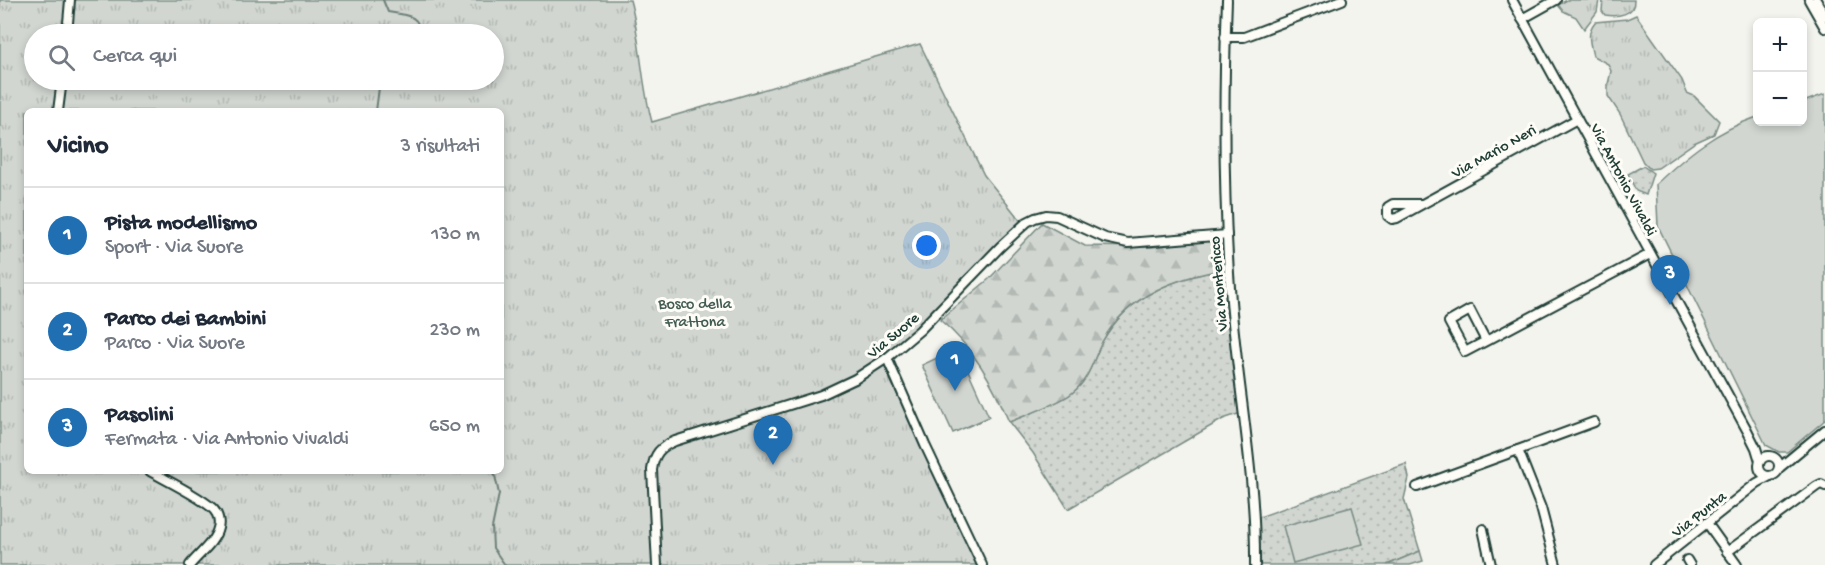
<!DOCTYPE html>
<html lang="it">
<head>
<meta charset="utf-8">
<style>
	:root { --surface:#fff; --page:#f6f6f7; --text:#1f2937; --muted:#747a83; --line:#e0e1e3; --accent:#1f6fb2 }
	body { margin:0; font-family:"Gochi Hand",sans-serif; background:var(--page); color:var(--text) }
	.controls { position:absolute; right:18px; top:18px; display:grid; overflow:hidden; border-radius:9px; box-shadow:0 3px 9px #0003 }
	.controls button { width:54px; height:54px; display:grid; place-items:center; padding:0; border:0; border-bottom:2px solid var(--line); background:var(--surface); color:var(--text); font:30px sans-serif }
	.you { position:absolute; left:927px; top:246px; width:21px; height:21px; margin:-15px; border:4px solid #fff; border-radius:50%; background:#1a73e8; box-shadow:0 0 0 9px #1a73e833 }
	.badge { display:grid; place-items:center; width:39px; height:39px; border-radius:50%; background:var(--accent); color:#fff; font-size:20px; font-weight:700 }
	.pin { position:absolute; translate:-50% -50px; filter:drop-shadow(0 2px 3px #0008) }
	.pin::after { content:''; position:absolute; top:32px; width:21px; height:18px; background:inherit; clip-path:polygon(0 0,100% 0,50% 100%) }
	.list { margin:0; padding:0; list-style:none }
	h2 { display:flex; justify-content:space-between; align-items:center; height:78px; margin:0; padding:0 24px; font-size:26px }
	h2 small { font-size:20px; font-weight:400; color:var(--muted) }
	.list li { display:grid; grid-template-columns:39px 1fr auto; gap:18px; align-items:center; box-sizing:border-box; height:96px; padding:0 24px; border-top:2px solid var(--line) }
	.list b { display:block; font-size:22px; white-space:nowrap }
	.list p { margin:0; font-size:20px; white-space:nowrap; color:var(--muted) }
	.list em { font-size:20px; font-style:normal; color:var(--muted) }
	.icon { flex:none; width:33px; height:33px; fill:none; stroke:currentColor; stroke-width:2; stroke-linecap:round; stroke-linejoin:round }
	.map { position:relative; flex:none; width:1825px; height:565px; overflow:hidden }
	.search { position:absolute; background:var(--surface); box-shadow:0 3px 9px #0003; left:24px; top:24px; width:480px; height:66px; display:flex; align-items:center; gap:15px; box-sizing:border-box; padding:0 21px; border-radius:33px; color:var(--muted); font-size:22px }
	.panel { position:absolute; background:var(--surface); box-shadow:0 3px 9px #0003; left:24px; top:108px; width:480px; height:366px; border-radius:9px }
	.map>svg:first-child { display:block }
	.grass { fill:url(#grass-dots); stroke:#788a82; stroke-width:1.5 }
	.forest { fill:url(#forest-firs); stroke:#788a82; stroke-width:1.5 }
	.park { fill:url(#park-tufts); stroke:#788a82; stroke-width:1.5; fill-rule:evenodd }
	.garden { fill:#d1d6d1; stroke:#788a82; stroke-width:1.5 }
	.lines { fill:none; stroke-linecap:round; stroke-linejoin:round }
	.stream { stroke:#6e8179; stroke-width:2 }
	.minor-casing { stroke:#1f3d34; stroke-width:12 }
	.minor { stroke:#fdfcf7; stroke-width:8 }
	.labels { text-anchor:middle; stroke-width:6; stroke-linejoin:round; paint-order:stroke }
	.street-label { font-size:16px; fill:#1f3d34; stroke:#fdfcf7 }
	.park-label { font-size:16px; fill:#435c53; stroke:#fdfcf7 }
</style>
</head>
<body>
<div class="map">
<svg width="1825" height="565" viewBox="0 0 1825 565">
	<defs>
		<pattern id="grass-dots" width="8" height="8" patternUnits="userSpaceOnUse" patternTransform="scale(1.5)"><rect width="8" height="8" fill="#d1d6d1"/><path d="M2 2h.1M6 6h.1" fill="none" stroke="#b3b9b4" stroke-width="1.8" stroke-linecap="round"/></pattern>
		<pattern id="forest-firs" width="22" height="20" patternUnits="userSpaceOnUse" patternTransform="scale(1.5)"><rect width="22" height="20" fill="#d1d6d1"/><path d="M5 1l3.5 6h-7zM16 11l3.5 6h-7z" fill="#b3b9b4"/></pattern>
		<pattern id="park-tufts" width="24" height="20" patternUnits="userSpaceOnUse" patternTransform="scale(1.5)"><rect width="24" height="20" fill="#d1d6d1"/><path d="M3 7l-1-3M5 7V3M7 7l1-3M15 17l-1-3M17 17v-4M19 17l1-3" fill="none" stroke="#b3b9b4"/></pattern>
	</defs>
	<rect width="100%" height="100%" fill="#f4f4ef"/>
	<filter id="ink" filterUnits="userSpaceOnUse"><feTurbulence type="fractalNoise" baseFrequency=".0167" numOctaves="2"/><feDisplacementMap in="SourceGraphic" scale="12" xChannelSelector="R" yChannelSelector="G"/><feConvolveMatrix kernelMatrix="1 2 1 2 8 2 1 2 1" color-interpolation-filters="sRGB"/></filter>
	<g filter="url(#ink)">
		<g class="grass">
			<path d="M1643,166L1653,173L1646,195L1636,191L1628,174Z"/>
			<path d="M1228,269L1241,413L1223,419L1068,509L1033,453L1009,422C1026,415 1060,403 1072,393C1089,380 1093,360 1102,342C1128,294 1177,277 1228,269Z"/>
			<path d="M1406,464L1409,478L1404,499L1420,551L1387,565H1259V537L1254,519Z"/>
		</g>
		<path class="forest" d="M1042,223L1085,246L1152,247L1230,237L1228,269C1177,277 1128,294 1102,342C1093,360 1089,380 1072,393C1060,403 1026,415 1009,422C993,383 973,347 940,320L989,279Z"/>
		<g class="park">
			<path d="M0,0H630C641,40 641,82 652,122L920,44L984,175L1024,225L884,359L889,377L980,565H0ZM34,34H494V80H34ZM27,111H501V471H27Z"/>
			<path d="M1567,0H1599L1597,12L1584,29L1576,17L1563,11L1558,5Z"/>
			<path d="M1603,0H1634C1635,15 1617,17 1605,15L1602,11Z"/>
			<path d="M1636,15L1682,80L1687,93L1694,96L1719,121L1714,134L1694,143L1658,168L1650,169L1643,162L1620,114L1608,96V84L1611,71L1608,64L1593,56C1590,43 1586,33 1595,22L1627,19Z"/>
			<path d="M1420,551L1423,561L1410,565H1387Z"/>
		</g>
		<g class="garden">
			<path d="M1825,94V420L1787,452H1779L1766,445L1658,226L1656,184C1688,154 1716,131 1757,117L1758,122H1802L1803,102Z"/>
			<path d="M958,348L989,417L953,433L922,365Z"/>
			<path d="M1352,507L1363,544L1293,563L1283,526Z"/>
		</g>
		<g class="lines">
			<g class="stream">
				<path d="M383,0L388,12C402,15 423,14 418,34"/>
				<path d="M376,111L380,80"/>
				<path d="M501,355V366"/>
				<path d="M494,471L499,494L492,528L493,548L505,565"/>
			</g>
			<defs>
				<g id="minor">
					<path d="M1227,0C1223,101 1223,201 1231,301C1238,389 1256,477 1255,565"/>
					<path d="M1512,0L1747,430L1756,448L1760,461"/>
					<path d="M1809,0L1825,28"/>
					<path d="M1816,0L1825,16"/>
					<path d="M1522,19L1556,0"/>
					<path d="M67,34L70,0"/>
					<path d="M1225,37H1244L1342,0"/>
					<path d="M58,111L62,80"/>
					<path d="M1422,204H1393L1388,207V216L1392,219L1397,218L1577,119"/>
					<path d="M1486,341L1470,310L1449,322L1465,352L1486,341L1650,254"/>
					<path d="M887,358L925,445L982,565"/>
					<path d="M1518,450L1594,422"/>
					<circle cx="1769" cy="466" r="10"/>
					<path d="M1779,468L1825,430"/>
					<path d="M150,471C164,479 205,499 214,510C218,514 220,523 218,528C215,542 199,554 190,565"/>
					<path d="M1417,487L1518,450L1541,508L1556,565"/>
					<path d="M1707,523L1737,565"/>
					<path d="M1483,529L1491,565"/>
					<path d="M1727,552L1817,486L1821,484L1825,486"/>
					<path d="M1687,560L1690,565"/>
					<path d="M657,565L652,470C654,454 660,447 675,441L821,395L855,379L887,358L920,330L1000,247L1027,222L1035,218L1046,215L1057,216L1105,238L1128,243L1227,235"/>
					<path d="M1654,565L1757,483L1770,476"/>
				</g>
			</defs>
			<use href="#minor" class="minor-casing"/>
			<use href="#minor" class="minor"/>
		</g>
	</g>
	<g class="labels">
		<g class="street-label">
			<text transform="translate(1493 150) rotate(-29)" y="6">Via Mario Neri</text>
			<text transform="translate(1625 179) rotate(62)" y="6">Via Antonio Vivaldi</text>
			<text transform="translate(1217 284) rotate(-95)" y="6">Via Montericco</text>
			<text transform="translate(892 334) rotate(-40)" y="6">Via Suore</text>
			<text transform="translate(1698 513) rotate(-38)" y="6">Via Punta</text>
		</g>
		<g class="park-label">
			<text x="695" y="308">Bosco della<tspan x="695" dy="18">Frattona</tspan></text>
		</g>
	</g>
</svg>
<div class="controls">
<button>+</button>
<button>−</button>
</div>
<div class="you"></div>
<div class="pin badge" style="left:955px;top:391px">1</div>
<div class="pin badge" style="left:773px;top:465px">2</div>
<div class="pin badge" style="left:1670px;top:305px">3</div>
<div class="search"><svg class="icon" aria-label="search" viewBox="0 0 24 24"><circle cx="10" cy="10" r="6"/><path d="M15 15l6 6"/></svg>Cerca qui</div>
<section class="panel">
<h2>Vicino<small>3 risultati</small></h2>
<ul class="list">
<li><span class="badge">1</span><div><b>Pista modellismo</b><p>Sport · Via Suore</p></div><em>130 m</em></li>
<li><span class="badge">2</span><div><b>Parco dei Bambini</b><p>Parco · Via Suore</p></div><em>230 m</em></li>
<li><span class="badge">3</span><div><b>Pasolini</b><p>Fermata · Via Antonio Vivaldi</p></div><em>650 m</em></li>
</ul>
</section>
</div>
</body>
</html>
